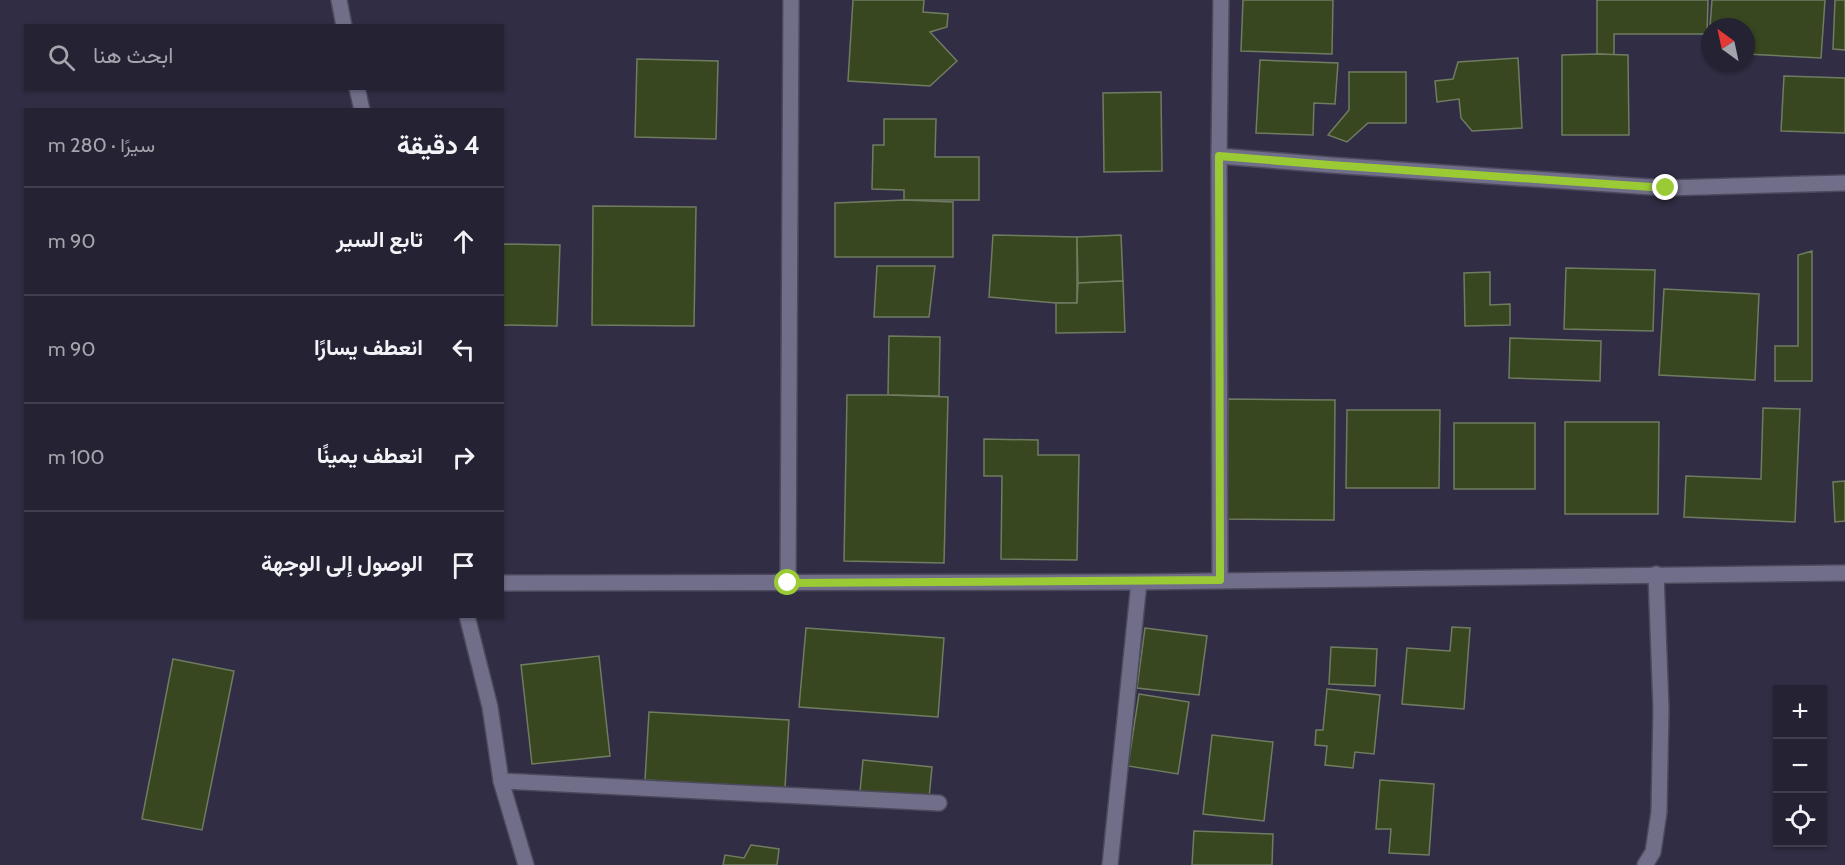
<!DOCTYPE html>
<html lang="ar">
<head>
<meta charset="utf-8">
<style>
	:root { --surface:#242233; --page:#2c2a3b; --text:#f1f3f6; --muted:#a3a4ac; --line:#413f4e }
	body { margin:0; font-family:Cabin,Vazirmatn,sans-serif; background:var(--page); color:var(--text); direction:rtl }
	.controls { position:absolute; right:18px; bottom:18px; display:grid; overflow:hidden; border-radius:0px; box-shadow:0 2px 4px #0004 }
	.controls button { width:54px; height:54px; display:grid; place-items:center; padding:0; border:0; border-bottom:2px solid var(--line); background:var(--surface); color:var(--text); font:30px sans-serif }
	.compass { position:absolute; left:1701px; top:18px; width:54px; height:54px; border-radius:50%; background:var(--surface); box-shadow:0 2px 4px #0004; rotate:327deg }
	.stop { position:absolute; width:18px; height:18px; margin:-14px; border:4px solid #9acb34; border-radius:50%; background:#fff }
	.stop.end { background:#9acb34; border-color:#fff; box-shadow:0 2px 6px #0008 }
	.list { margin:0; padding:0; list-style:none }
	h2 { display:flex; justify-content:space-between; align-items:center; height:78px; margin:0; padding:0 24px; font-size:26px }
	h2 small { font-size:20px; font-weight:400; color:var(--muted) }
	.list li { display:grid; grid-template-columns:39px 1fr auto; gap:18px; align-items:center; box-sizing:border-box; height:108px; padding:0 24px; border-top:2px solid var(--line) }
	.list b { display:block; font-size:22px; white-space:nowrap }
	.list em { font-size:20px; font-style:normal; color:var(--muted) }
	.icon { flex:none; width:33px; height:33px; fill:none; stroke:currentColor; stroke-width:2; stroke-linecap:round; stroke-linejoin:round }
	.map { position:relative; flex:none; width:1845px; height:865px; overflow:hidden; direction:ltr }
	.search { position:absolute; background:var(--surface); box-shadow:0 2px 4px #0004; left:24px; top:24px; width:480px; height:66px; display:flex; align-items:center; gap:15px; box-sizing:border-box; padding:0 21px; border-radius:0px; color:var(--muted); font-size:22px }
	.panel { position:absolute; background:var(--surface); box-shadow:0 2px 4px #0004; left:24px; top:108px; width:480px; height:510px; border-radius:0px; direction:rtl }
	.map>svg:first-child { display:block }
	.building { fill:#384720; stroke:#707c61; stroke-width:1.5 }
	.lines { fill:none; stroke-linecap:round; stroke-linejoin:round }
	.minor-casing { stroke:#4c495d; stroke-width:18 }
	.minor { stroke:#706e89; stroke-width:15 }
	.route { stroke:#9acb34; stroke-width:8 }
</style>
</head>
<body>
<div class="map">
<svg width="1845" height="865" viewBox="0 0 1845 865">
	<rect width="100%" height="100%" fill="#302d44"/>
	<g class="building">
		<path d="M853,0H924L923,12L948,14L947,27L930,32L957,61L930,86L848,81Z"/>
		<path d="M1243,0H1333L1332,54L1241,51Z"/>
		<path d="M1597,0H1708L1707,34H1614V55L1597,54Z"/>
		<path d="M1712,0H1825L1821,58L1746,54V27H1710Z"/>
		<path d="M1835,0H1845V50L1833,49Z"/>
		<path d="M1597,54L1628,55L1629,135H1562V55Z"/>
		<path d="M1518,58L1522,128L1472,131L1461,118L1459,99L1437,102L1435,81L1453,79L1458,62Z"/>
		<path d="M637,59L718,61L716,139L635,137Z"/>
		<path d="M1260,60L1338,63L1335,104L1314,103L1313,135L1256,133Z"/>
		<path d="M1349,72H1406V123H1368L1347,142L1328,135L1349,110Z"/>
		<path d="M1784,76L1845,78V133L1781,131Z"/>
		<path d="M1161,92L1162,171L1104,172L1103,93Z"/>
		<path d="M884,119H936L935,157H979V200H904V190L872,189L873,145H884Z"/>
		<path d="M904,200L953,202V257H835V203Z"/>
		<path d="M593,206L696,207L694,326L592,325Z"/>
		<path d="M993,235L1077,237V303H1056L989,297Z"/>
		<path d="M1121,235L1123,281L1078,283L1077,237Z"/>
		<path d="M502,244L560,245L557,326L502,325Z"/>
		<path d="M1812,251V381H1775V346H1798V255Z"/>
		<path d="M877,266H935L929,317H874Z"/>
		<path d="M1566,268L1655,270L1653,331L1564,329Z"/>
		<path d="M1490,272V305L1510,304V325L1465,326L1464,273Z"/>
		<path d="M1123,281L1125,332L1056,333V303H1077L1078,283Z"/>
		<path d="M1664,289L1759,294L1755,380L1659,375Z"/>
		<path d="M889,336L940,337L939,396L888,395Z"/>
		<path d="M1510,338L1601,341L1600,381L1509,378Z"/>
		<path d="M847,395H888L948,397L944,563L844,561Z"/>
		<path d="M1228,399L1335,400L1334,520L1227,519Z"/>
		<path d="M1763,408L1800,409L1795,522L1684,517L1686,476L1761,479Z"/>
		<path d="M1347,410H1440L1439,488H1346Z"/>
		<path d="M1565,422H1659L1658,514H1565Z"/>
		<rect x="1454" y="423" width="81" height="66"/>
		<path d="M984,439L1038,440V455H1079L1077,560L1001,559L1002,476H984Z"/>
		<path d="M1845,481V521L1835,522L1833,482Z"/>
		<path d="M1452,627L1470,628L1464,709L1402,704L1407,648L1450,651Z"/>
		<path d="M806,628L944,638L938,717L799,707Z"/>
		<path d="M1145,628L1207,636L1199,695L1137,688Z"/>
		<path d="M1331,647L1377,649L1375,686L1329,684Z"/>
		<path d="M599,656L610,756L532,764L521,665Z"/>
		<path d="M173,659L234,671L202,830L142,819Z"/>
		<path d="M1327,689L1380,695L1374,754L1355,752L1353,768L1325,765L1327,746L1315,745L1316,730H1323Z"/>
		<path d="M1139,694L1189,702L1178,774L1128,766Z"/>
		<path d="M649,712L789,720L785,788L645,780Z"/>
		<path d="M1212,735L1273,742L1264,821L1203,814Z"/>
		<path d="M863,760L932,767L929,798L860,791Z"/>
		<path d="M1380,780L1434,784L1429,855L1389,853L1391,829H1376Z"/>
		<path d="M1194,831L1273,834L1272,865H1192Z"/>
		<path d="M751,845L779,849L777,865H723L725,855L744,858Z"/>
	</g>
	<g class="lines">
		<defs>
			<g id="minor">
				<path d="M339,0L344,26"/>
				<path d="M357,88L362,110"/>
				<path d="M1219,156L1330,165L1666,188L1845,183"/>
				<path d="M1220,580L1219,156L1221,0"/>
				<path d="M502,583L1139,582L1845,573"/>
				<path d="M788,583L791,0"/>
				<path d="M467,616L490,707L501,781L526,865"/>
				<path d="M501,781L939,803"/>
				<path d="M1110,865L1139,582"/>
				<path d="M1645,865L1653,852L1659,812L1661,709L1656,574"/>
			</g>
		</defs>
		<use href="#minor" class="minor-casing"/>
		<use href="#minor" class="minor"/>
	</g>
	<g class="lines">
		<path class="route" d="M788,583L1220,580L1219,156L1330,165L1666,188"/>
	</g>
</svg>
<div class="controls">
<button>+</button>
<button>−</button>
<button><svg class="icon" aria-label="locate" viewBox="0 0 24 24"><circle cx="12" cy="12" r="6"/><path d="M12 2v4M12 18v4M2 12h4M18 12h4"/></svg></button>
</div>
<svg class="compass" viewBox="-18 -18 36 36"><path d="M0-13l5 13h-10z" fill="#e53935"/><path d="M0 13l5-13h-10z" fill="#a3a4ac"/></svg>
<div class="stop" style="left:788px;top:583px"></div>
<div class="stop end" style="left:1666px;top:188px"></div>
<div class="search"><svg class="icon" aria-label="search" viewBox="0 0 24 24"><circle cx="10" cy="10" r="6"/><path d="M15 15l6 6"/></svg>ابحث هنا</div>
<section class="panel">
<h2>4 دقيقة<small>سيرًا · 280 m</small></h2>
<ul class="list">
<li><svg class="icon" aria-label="ahead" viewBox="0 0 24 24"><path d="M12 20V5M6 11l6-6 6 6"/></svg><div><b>تابع السير</b></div><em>90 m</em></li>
<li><svg class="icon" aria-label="left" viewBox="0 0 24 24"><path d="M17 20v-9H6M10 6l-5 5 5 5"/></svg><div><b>انعطف يسارًا</b></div><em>90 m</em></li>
<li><svg class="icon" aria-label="right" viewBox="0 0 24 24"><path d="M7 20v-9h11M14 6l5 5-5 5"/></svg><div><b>انعطف يمينًا</b></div><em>100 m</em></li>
<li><svg class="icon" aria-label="arrive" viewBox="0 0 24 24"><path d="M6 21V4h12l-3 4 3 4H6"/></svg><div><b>الوصول إلى الوجهة</b></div></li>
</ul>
</section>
</div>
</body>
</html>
